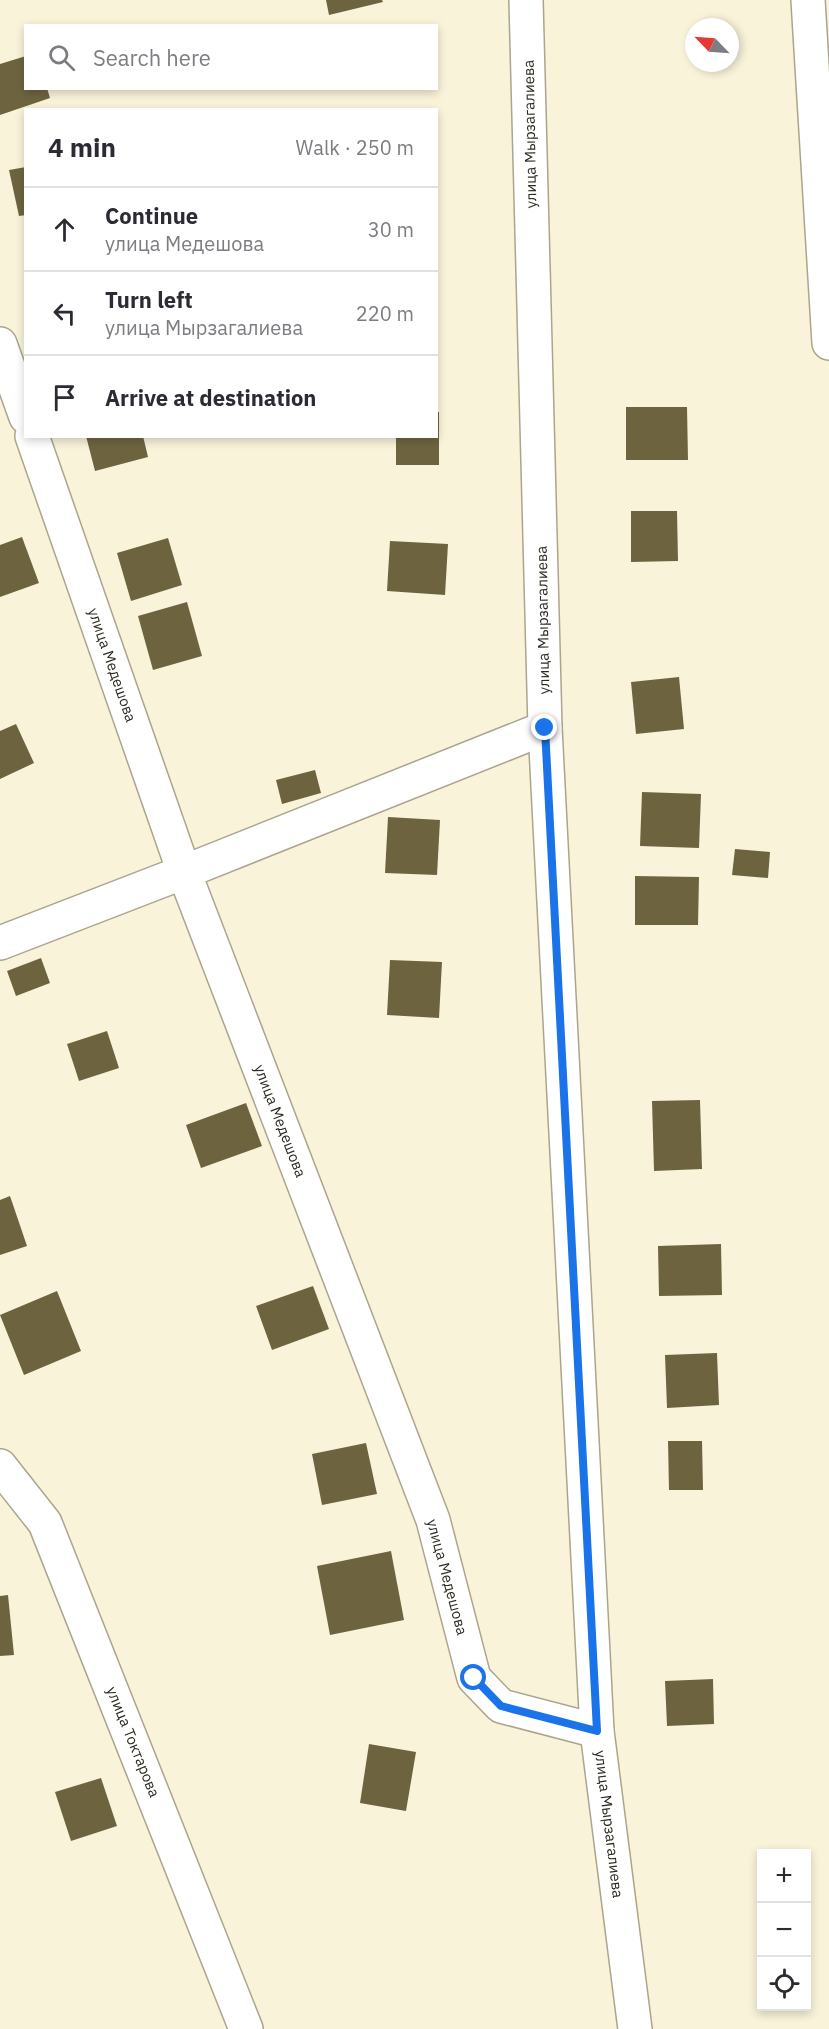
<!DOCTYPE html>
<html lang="en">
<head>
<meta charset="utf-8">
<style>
	:root { --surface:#fff; --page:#f2f2f3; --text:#2b2b33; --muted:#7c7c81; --line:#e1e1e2 }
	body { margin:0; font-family:"IBM Plex Sans",sans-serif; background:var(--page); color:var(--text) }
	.controls { position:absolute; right:18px; bottom:18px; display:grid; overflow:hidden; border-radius:0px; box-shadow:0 3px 9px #0003 }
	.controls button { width:54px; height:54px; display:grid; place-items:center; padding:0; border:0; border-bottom:2px solid var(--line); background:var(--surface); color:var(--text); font:30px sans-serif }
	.compass { position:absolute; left:685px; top:18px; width:54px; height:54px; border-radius:50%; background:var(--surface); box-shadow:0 3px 9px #0003; rotate:295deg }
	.stop { position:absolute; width:18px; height:18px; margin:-14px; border:4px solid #1a73e8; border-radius:50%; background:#fff }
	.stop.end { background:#1a73e8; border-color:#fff; box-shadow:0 2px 6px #0008 }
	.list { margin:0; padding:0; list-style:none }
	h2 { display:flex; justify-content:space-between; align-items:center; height:78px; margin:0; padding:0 24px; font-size:26px }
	h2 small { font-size:20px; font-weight:400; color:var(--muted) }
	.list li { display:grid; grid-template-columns:39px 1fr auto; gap:18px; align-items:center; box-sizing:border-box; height:84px; padding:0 24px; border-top:2px solid var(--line) }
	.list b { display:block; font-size:22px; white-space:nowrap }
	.list p { margin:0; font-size:20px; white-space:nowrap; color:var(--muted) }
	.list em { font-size:20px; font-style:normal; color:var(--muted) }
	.icon { flex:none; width:33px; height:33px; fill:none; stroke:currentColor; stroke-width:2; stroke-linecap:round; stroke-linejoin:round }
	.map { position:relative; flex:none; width:829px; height:2029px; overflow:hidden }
	.search { position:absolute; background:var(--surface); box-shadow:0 3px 9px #0003; left:24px; top:24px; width:414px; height:66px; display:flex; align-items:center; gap:15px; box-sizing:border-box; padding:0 21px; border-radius:0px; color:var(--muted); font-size:22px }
	.panel { position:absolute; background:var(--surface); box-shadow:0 3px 9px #0003; left:24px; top:108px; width:414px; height:330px; border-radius:0px }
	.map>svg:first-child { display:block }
	.building { fill:#6d643f }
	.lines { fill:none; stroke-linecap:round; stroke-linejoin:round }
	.minor-casing { stroke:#aba58e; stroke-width:36 }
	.minor { stroke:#fff; stroke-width:33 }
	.route { stroke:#1a73e8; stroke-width:8 }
	.labels { text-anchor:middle; stroke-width:6; stroke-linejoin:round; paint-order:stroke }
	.street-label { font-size:15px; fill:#2b2920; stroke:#fff }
</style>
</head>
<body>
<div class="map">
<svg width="829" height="2029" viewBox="0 0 829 2029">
	<rect width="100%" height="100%" fill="#f9f3da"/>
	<g class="building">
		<path d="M326,0H382L383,2L329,15Z"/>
		<path d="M26,56V88H47L50,98L0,115V64Z"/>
		<path d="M26,167V215L19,216L9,170Z"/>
		<path d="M626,407H687L688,460H626Z"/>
		<path d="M436,412H439V465H396V436H436Z"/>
		<path d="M86,436H143L148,457L95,471Z"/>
		<path d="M631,511H677L678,561L631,562Z"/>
		<path d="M22,537L39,583L0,597V545Z"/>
		<path d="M168,538L182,585L131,601L117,553Z"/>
		<path d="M390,541L448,544L445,595L387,591Z"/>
		<path d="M187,602L202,656L153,670L138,616Z"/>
		<path d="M679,677L684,729L636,734L631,682Z"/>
		<path d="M16,724L34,763L0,779V731Z"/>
		<path d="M315,770L321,793L282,804L276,780Z"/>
		<path d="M642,792L701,794L699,848L640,846Z"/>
		<path d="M388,817L440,820L437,875L385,873Z"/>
		<path d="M735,849L770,852L768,878L732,875Z"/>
		<path d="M635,876L699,877L698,925H635Z"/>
		<path d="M41,958L50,983L16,996L7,971Z"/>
		<path d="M390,960L442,962L439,1018L387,1015Z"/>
		<path d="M107,1031L119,1068L79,1081L67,1044Z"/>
		<path d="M700,1100L702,1169L654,1171L652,1101Z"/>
		<path d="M246,1103L262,1146L201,1168L186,1125Z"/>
		<path d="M10,1196L27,1246L0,1255V1200Z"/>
		<path d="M721,1244L722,1295L659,1296L658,1246Z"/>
		<path d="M313,1286L329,1329L272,1350L256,1306Z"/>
		<path d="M57,1291L81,1351L24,1375L0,1315Z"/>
		<path d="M717,1353L719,1405L667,1408L665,1355Z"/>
		<path d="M668,1441H702L703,1490H669Z"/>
		<path d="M366,1443L377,1494L322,1505L312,1454Z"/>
		<path d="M391,1551L404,1620L330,1635L317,1566Z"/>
		<path d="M8,1595L14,1655L0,1656V1596Z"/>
		<path d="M713,1679L714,1724L667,1726L665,1681Z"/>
		<path d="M369,1744L416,1752L406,1811L360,1803Z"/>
		<path d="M101,1778L117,1826L71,1841L55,1792Z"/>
	</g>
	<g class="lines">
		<defs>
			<g id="minor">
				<path d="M526,0L545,728L597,1731L635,2029"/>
				<path d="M808,0L829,343"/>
				<path d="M0,344L26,417"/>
				<path d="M32,436L184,872L433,1520L474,1678L501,1706L597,1731"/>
				<path d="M0,943L184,872L545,728"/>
				<path d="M0,1466L45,1523L246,2029"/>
			</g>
		</defs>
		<use href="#minor" class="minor-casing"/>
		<use href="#minor" class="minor"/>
	</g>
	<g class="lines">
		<path class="route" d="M474,1678L501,1706L597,1731L545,728"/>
	</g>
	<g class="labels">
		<g class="street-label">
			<text transform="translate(530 134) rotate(-91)" y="5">улица Мырзагалиева</text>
			<text transform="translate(543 620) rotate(-91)" y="5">улица Мырзагалиева</text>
			<text transform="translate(112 665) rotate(71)" y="5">улица Медешова</text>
			<text transform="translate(280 1121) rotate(69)" y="5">улица Медешова</text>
			<text transform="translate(447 1577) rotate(75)" y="5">улица Медешова</text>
			<text transform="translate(133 1742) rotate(68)" y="5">улица Токтарова</text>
			<text transform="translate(609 1824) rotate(83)" y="5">улица Мырзагалиева</text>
		</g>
	</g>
</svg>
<div class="controls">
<button>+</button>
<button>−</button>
<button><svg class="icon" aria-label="locate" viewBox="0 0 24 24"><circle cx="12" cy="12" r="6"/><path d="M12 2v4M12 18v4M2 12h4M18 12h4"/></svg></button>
</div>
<svg class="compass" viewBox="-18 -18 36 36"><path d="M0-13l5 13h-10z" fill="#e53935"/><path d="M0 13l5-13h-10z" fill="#7c7c81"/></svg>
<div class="stop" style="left:474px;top:1678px"></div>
<div class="stop end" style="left:545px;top:728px"></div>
<div class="search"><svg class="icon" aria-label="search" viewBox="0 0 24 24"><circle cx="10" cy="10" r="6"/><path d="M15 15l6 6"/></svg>Search here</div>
<section class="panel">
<h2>4 min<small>Walk · 250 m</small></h2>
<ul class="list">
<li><svg class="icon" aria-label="ahead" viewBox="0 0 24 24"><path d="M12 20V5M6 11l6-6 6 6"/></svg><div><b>Continue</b><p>улица Медешова</p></div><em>30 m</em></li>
<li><svg class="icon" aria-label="left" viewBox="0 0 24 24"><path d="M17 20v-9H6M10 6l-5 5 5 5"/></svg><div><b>Turn left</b><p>улица Мырзагалиева</p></div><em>220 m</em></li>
<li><svg class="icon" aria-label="arrive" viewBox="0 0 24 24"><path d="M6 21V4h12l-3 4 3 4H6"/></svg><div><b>Arrive at destination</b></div></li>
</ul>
</section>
</div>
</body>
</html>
